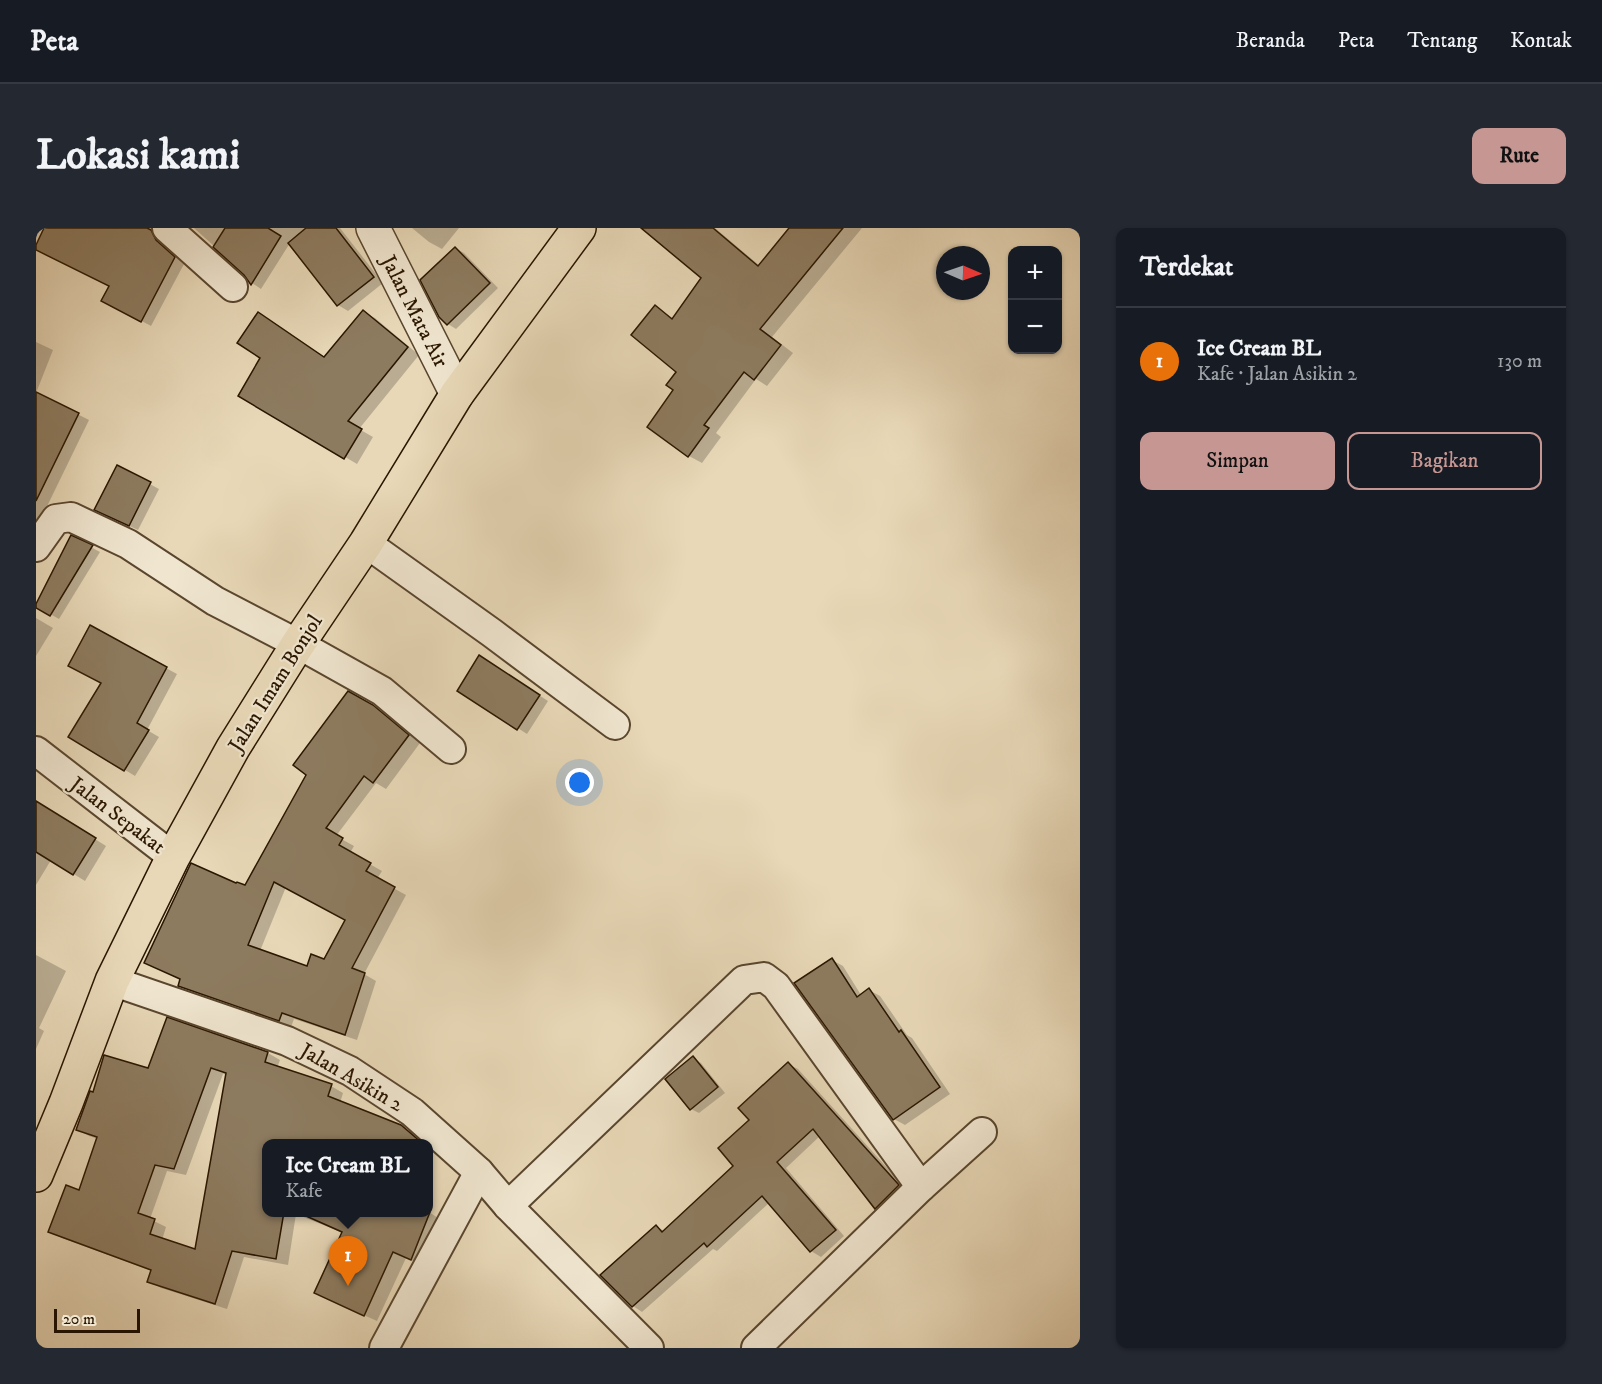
<!DOCTYPE html>
<html lang="id">
<head>
<meta charset="utf-8">
<style>
	:root { --surface:#171b24; --page:#242831; --text:#f1f3f6; --muted:#9ea1a6; --line:#363941; --accent:#c59692 }
	body { margin:0; font-family:"IM FELL DW Pica",serif; background:var(--page); color:var(--text) }
	.controls { position:absolute; right:18px; top:18px; display:grid; overflow:hidden; border-radius:12px; box-shadow:0 2px 4px #0004 }
	.controls button { width:54px; height:54px; display:grid; place-items:center; padding:0; border:0; border-bottom:2px solid var(--line); background:var(--surface); color:var(--text); font:30px sans-serif }
	.compass { position:absolute; left:900px; top:18px; width:54px; height:54px; border-radius:50%; background:var(--surface); box-shadow:0 2px 4px #0004; rotate:92deg }
	.scale { position:absolute; left:18px; bottom:15px; width:86px; box-sizing:border-box; padding-left:6px; border:3px solid #2a1600; border-top:0; font-size:16px; line-height:21px; white-space:nowrap; color:#2a1600; -webkit-text-stroke:4px #f0e6d0; paint-order:stroke }
	.you { position:absolute; left:544px; top:555px; width:21px; height:21px; margin:-15px; border:4px solid #fff; border-radius:50%; background:#1a73e8; box-shadow:0 0 0 9px #1a73e833 }
	.badge { display:grid; place-items:center; width:39px; height:39px; border-radius:50%; background:var(--accent); color:#fff; font-size:20px; font-weight:700 }
	.pin { position:absolute; translate:-50% -50px; filter:drop-shadow(0 2px 3px #0008) }
	.pin::after { content:''; position:absolute; top:32px; width:21px; height:18px; background:inherit; clip-path:polygon(0 0,100% 0,50% 100%) }
	.popup { position:absolute; left:226px; top:911px; width:171px; height:78px; box-sizing:border-box; display:grid; place-content:center; border-radius:12px; background:var(--surface); filter:drop-shadow(0 2px 4px #0005); font-size:20px; white-space:nowrap; color:var(--muted) }
	.popup b { font-size:22px; color:var(--text) }
	.popup::after { content:''; position:absolute; left:50%; top:100%; margin-left:-12px; border:12px solid transparent; border-top-color:var(--surface) }
	.list { margin:0; padding:0; list-style:none }
	h2 { display:flex; justify-content:space-between; align-items:center; height:78px; margin:0; padding:0 24px; font-size:26px }
	h2 small { font-size:20px; font-weight:400; color:var(--muted) }
	.list li { display:grid; grid-template-columns:39px 1fr auto; gap:18px; align-items:center; box-sizing:border-box; height:108px; padding:0 24px; border-top:2px solid var(--line) }
	.list b { display:block; font-size:22px; white-space:nowrap }
	.list p { margin:0; font-size:20px; white-space:nowrap; color:var(--muted) }
	.list em { font-size:20px; font-style:normal; color:var(--muted) }
	.actions { display:flex; gap:12px; padding:18px 24px }
	.actions a { flex:1; padding:14px 0; border:2px solid var(--accent); border-radius:12px; text-align:center; font-size:21px; color:var(--accent) }
	.actions .main { background:var(--accent); color:#111 }
	.map { position:relative; flex:none; width:1044px; height:1120px; overflow:hidden; border-radius:12px }
	header { display:flex; align-items:center; gap:36px; box-sizing:border-box; height:84px; padding:0 30px; background:var(--surface); border-bottom:2px solid var(--line) }
	header strong { font-size:28px }
	nav { display:flex; gap:33px; margin-inline-start:auto; font-size:21px }
	.intro { display:flex; align-items:center; justify-content:space-between; box-sizing:border-box; height:144px; padding:0 36px }
	h1 { margin:0; font-size:42px }
	.button { padding:15px 27px; border-radius:12px; background:var(--accent); color:#111; font-size:21px; font-weight:700 }
	main { display:flex; gap:36px; padding:0 36px }
	aside { flex:1; background:var(--surface); border-radius:12px; box-shadow:0 2px 4px #0004 }
	.map>svg:first-child { display:block }
	.shadow { fill:#0003; fill-rule:evenodd }
	.building { fill:#8d7b5f; stroke:#2a1600; stroke-width:1.5; fill-rule:evenodd }
	.lines { fill:none; stroke-linecap:round; stroke-linejoin:round }
	.minor-casing { stroke:#5a462e; stroke-width:32 }
	.tertiary-casing { stroke:#5a462e; stroke-width:36 }
	.trunk-casing { stroke:#2a1600; stroke-width:36 }
	.minor { stroke:#f0e6d0; stroke-width:28 }
	.tertiary { stroke:#f0e6d0; stroke-width:33 }
	.trunk { stroke:#e8d8b7; stroke-width:33 }
	.labels { text-anchor:middle; stroke-width:4.5; stroke-linejoin:round; paint-order:stroke }
	.street-label { font-size:21px; fill:#2a1600; stroke:#f0e6d0 }
</style>
</head>
<body>
<header>
<strong>Peta</strong>
<nav><a>Beranda</a><a>Peta</a><a>Tentang</a><a>Kontak</a></nav>
</header>
<div class="intro"><h1>Lokasi kami</h1><a class="button">Rute</a></div>
<main>
<div class="map">
<svg width="1044" height="1120" viewBox="0 0 1044 1120">
	<rect width="100%" height="100%" fill="#e8d8b7"/>
	<filter id="stains"><feTurbulence type="fractalNoise" baseFrequency=".00333" numOctaves="4"/><feColorMatrix values="0 0 0 0 .2 0 0 0 0 .09 0 0 0 0 .02 0 0 0 .5 -.17"/></filter>
	<radialGradient id="worn" r=".72"><stop offset=".6" stop-color="#630" stop-opacity="0"/><stop offset="1" stop-color="#630" stop-opacity=".3"/></radialGradient>
	<g class="shadow">
		<path d="M10,0H125V11L130,20L148,36L115,98L67,72L75,58L0,21Z"/>
		<path d="M158,0H304L347,55L312,83L302,77L254,15L225,61L216,55L209,46Z"/>
		<path d="M376,0H423L406,21L393,14Z"/>
		<path d="M607,0H679L724,38L755,0H826L736,109L757,125L731,158L720,151L680,205L685,209L666,235L653,228L613,198L639,162L642,143L619,79L638,91L667,50Z"/>
		<path d="M419,20L428,25L462,60L420,101L412,96Z"/>
		<path d="M327,84L339,90L383,127L323,201L337,209L321,236L204,167L289,130Z"/>
		<path d="M0,114L17,122L0,165Z"/>
		<path d="M0,165L53,192L0,301Z"/>
		<path d="M82,239L123,261L102,302L68,286Z"/>
		<path d="M36,309L64,324L23,391L0,378Z"/>
		<path d="M0,390L17,400L0,428Z"/>
		<path d="M54,399L141,446L111,502L123,509L99,548L35,509L67,455Z"/>
		<path d="M452,434L512,473L491,506L423,462Z"/>
		<path d="M312,465L349,485L384,515L350,561L340,555L300,608L318,618L314,625L346,643L341,651L370,667L328,746L340,753L321,812L258,791L255,799L155,764L143,757L145,752L110,735L201,657L209,659L272,547ZM250,659L310,692L289,733L272,740L224,723Z"/>
		<path d="M0,574L70,618L49,653L15,632L0,657Z"/>
		<path d="M0,727L30,743L3,800L8,803L0,821Z"/>
		<path d="M796,732L807,738L825,767L833,762L844,768L871,807L876,810L914,866L869,897L858,891Z"/>
		<path d="M131,791L232,825L244,832L241,840L295,858L307,865L304,875L364,898L377,905L389,916H231V984H393L405,992L387,1037L370,1030L341,1093L292,1071L307,1005L260,986L252,1037L208,1029L191,1081L125,1060L113,1053L116,1043L26,1010L14,1003L44,964L62,911L53,908L41,901L113,842ZM187,846L192,847L160,1023L126,1012L130,999L114,991L131,943L150,947Z"/>
		<path d="M657,830L665,835L689,865L663,885L655,881Z"/>
		<path d="M752,836L762,841L872,963L850,985L840,979L784,908L750,940L808,1008L785,1029L775,1023L734,974L681,1023L677,1021L606,1084L597,1078L620,998L628,1003L699,938L715,892Z"/>
	</g>
	<g class="building">
		<path d="M8,0H111L115,2L120,12L139,29L105,94L65,73L73,58L0,22V17Z"/>
		<path d="M189,0H232L245,8L215,57L208,47L177,19Z"/>
		<path d="M270,0H300L338,49L301,78L252,15Z"/>
		<path d="M605,0H677L722,38L753,0H807L724,101L745,117L718,152L708,144L668,197L673,200L652,229L611,199L637,162L630,157L640,144L595,107L619,77L636,91L665,50Z"/>
		<path d="M419,19L454,55L411,97L403,89L384,52Z"/>
		<path d="M327,82L372,119L312,193L326,201L308,231L202,168L224,130L201,115L222,84L288,129Z"/>
		<path d="M0,164L43,185L0,273Z"/>
		<path d="M81,237L115,254L93,298L58,282Z"/>
		<path d="M35,307L57,317L14,388L0,380V376Z"/>
		<path d="M54,397L131,439L101,495L113,502L88,543L32,509L65,455L32,438Z"/>
		<path d="M443,427L504,467L481,502L421,463Z"/>
		<path d="M312,463L337,477L373,507L337,555L328,548L290,600L307,610L303,617L335,635L330,643L359,659L316,740L329,745L309,807L246,785L243,793L142,758L144,751L108,735L155,635L200,655L201,654L209,657L270,547L257,537ZM238,654L309,692L288,731L275,726L271,738L212,717Z"/>
		<path d="M0,573L60,610L37,647L0,624Z"/>
		<path d="M796,730L821,769L833,760L863,804L865,802L904,859L857,892L758,755Z"/>
		<path d="M131,789L232,824L229,834L296,856L292,868L365,897L386,915H231V984H248L240,1031L196,1023L179,1076L111,1054L115,1042L12,1004L30,957L43,962L61,909L40,902L54,863L57,864L68,827L112,840ZM175,840L190,845L159,1021L114,1006L119,991L102,985L119,937L138,941Z"/>
		<path d="M657,828L682,859L654,882L629,851Z"/>
		<path d="M752,834L863,957L839,981L777,901L741,934L800,1002L774,1024L726,968L671,1019L668,1015L596,1079L564,1047L620,997L626,1004L697,938L682,920L713,892L702,880Z"/>
		<path d="M261,984H394L375,1032L357,1024L328,1088L278,1065L306,1004Z"/>
	</g>
	<g class="lines">
		<defs>
			<g id="minor">
				<path d="M131,0L197,59"/>
				<path d="M330,315L456,405L579,497"/>
				<path d="M0,319L20,291L35,289L92,316L179,373L262,416L346,463L415,521"/>
				<path d="M0,523L137,629"/>
				<path d="M76,753L251,813L314,843L376,884L443,944L472,978L613,1120"/>
				<path d="M472,978L708,752L728,749L740,758L885,959"/>
				<path d="M348,1120L443,944"/>
				<path d="M720,1120L885,959L946,904"/>
			</g>
			<path id="tertiary" d="M337,0L421,166"/>
			<path id="trunk" d="M0,947L30,875L76,753L137,629L197,520L262,416L330,315L421,166L543,0"/>
		</defs>
		<use href="#minor" class="minor-casing"/>
		<use href="#tertiary" class="tertiary-casing"/>
		<use href="#trunk" class="trunk-casing"/>
		<use href="#minor" class="minor"/>
		<use href="#tertiary" class="tertiary"/>
		<use href="#trunk" class="trunk"/>
	</g>
	<g class="labels">
		<g class="street-label">
			<text transform="translate(379 83) rotate(63)" y="7">Jalan Mata Air</text>
			<text transform="translate(239 455) rotate(-58)" y="7">Jalan Imam Bonjol</text>
			<text transform="translate(82 587) rotate(37)" y="7">Jalan Sepakat</text>
			<text transform="translate(316 849) rotate(30)" y="7">Jalan Asikin 2</text>
		</g>
	</g>
	<rect width="100%" height="100%" filter="url(#stains)"/>
	<rect width="100%" height="100%" fill="url(#worn)"/>
</svg>
<div class="controls">
<button>+</button>
<button>−</button>
</div>
<svg class="compass" viewBox="-18 -18 36 36"><path d="M0-13l5 13h-10z" fill="#e53935"/><path d="M0 13l5-13h-10z" fill="#9ea1a6"/></svg>
<div class="scale">20 m</div>
<div class="you"></div>
<div class="pin badge" style="left:312px;top:1058px;background:#e8710a">1</div>
<div class="popup"><b>Ice Cream BL</b>Kafe</div>
</div>
<aside>
<h2>Terdekat<small></small></h2>
<ul class="list">
<li><span class="badge" style="background:#e8710a">1</span><div><b>Ice Cream BL</b><p>Kafe · Jalan Asikin 2</p></div><em>130 m</em></li>
</ul>
<div class="actions"><a class="main">Simpan</a><a>Bagikan</a></div>
</aside>
</main>
</body>
</html>
